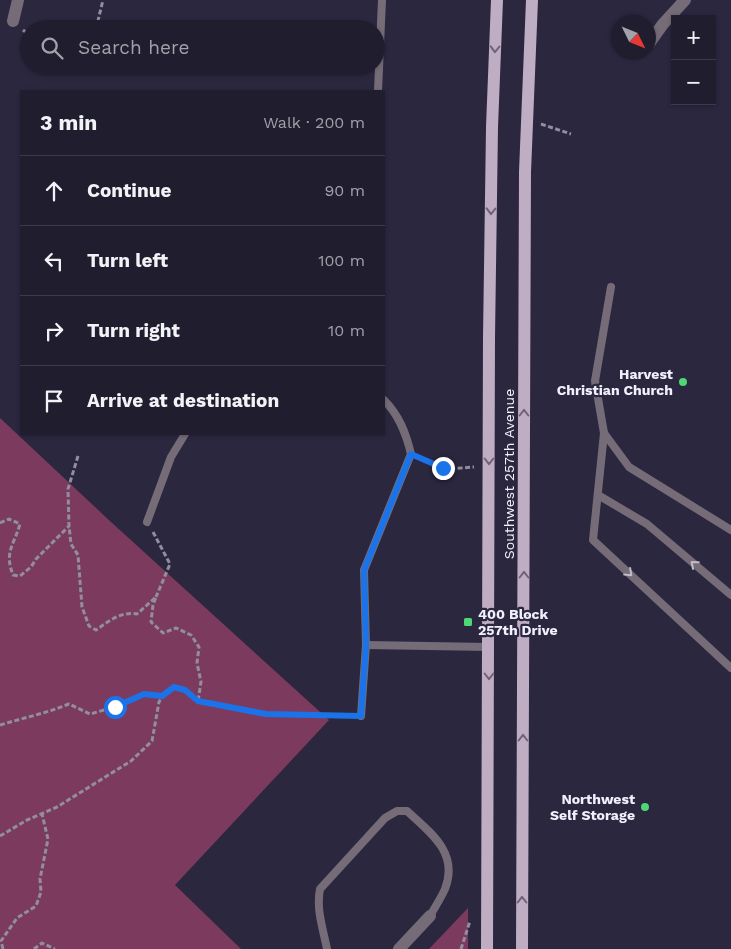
<!DOCTYPE html>
<html lang="en">
<head>
<meta charset="utf-8">
<style>
	:root { --surface:#201d2f; --page:#282637; --text:#f1f3f6; --muted:#a2a2aa; --line:#3d3b4b }
	body { margin:0; font-family:"Work Sans",sans-serif; background:var(--page); color:var(--text) }
	.controls { position:absolute; right:15px; top:15px; display:grid; overflow:hidden; border-radius:0px; box-shadow:0 1px 4px #0004 }
	.controls button { width:45px; height:45px; display:grid; place-items:center; padding:0; border:0; border-bottom:1px solid var(--line); background:var(--surface); color:var(--text); font:25px sans-serif }
	.compass { position:absolute; left:611px; top:15px; width:45px; height:45px; border-radius:50%; background:var(--surface); box-shadow:0 1px 4px #0004; rotate:133deg }
	.stop { position:absolute; width:15px; height:15px; margin:-11px; border:4px solid #1a73e8; border-radius:50%; background:#fff }
	.stop.end { background:#1a73e8; border-color:#fff; box-shadow:0 1px 5px #0008 }
	.list { margin:0; padding:0; list-style:none }
	h2 { display:flex; justify-content:space-between; align-items:center; height:65px; margin:0; padding:0 20px; font-size:21px }
	h2 small { font-size:16px; font-weight:400; color:var(--muted) }
	.list li { display:grid; grid-template-columns:32px 1fr auto; gap:15px; align-items:center; box-sizing:border-box; height:70px; padding:0 20px; border-top:1px solid var(--line) }
	.list b { display:block; font-size:19px; white-space:nowrap }
	.list em { font-size:16px; font-style:normal; color:var(--muted) }
	.icon { flex:none; width:28px; height:28px; fill:none; stroke:currentColor; stroke-width:2; stroke-linecap:round; stroke-linejoin:round }
	.map { position:relative; flex:none; width:731px; height:949px; overflow:hidden }
	.search { position:absolute; background:var(--surface); box-shadow:0 1px 4px #0004; left:20px; top:20px; width:365px; height:55px; display:flex; align-items:center; gap:12px; box-sizing:border-box; padding:0 18px; border-radius:28px; color:var(--muted); font-size:19px }
	.panel { position:absolute; background:var(--surface); box-shadow:0 1px 4px #0004; left:20px; top:90px; width:365px; height:345px; border-radius:0px }
	.map>svg:first-child { display:block }
	.forest { fill:#7c3b5e }
	.lines { fill:none; stroke-linecap:round; stroke-linejoin:round }
	.path { stroke:#918ea0; stroke-width:3; stroke-dasharray:5 2.5; stroke-linecap:butt }
	.service { stroke:#756c77; stroke-width:8 }
	.minor { stroke:#756c77; stroke-width:12 }
	.primary { stroke:#bfadc3; stroke-width:12 }
	.oneway { stroke:#6e637a }
	.oneway2 { stroke:#c0bbc7 }
	.route { stroke:#1a73e8; stroke-width:6 }
	.poi-dot { fill:#4fd675; stroke:#2b273f; stroke-width:2 }
	.labels { text-anchor:middle; stroke-width:4.5; stroke-linejoin:round; paint-order:stroke }
	.poi-label { font-size:14px; font-weight:bold; fill:#f2f0fd; stroke:#2b273f; text-anchor:end }
	.street-label { font-size:14px; fill:#f2f0fd; stroke:#2b273f }
</style>
</head>
<body>
<div class="map">
<svg width="731" height="949" viewBox="0 0 731 949">
	<rect width="100%" height="100%" fill="#2b273f"/>
	<g class="forest">
		<path d="M0,418L111,522L329,720L175,885L241,949H0Z"/>
		<path d="M468,908V949H429Z"/>
	</g>
	<g class="lines">
		<g class="path">
			<path d="M96,29L103,0"/>
			<path d="M23,30L29,35"/>
			<path d="M541,124L571,134"/>
			<path d="M78,456L68,489L69,526L71,544L78,555L82,607L89,626L96,630C109,621 121,611 137,614L156,597L153,605L151,622L163,633L176,628L191,635L199,647L197,663L201,682L198,701"/>
			<path d="M422,459L448,469L474,467"/>
			<path d="M0,523L9,519L20,524C14,545 4,552 13,575L20,576L31,567L36,559L69,526"/>
			<path d="M153,532L170,564L156,597"/>
			<path d="M0,725C23,718 47,713 69,704L90,714L115,707L144,695L162,697L174,687L185,690L198,701L266,714L349,715"/>
			<path d="M0,836L27,820L57,807L131,761L152,741L159,702L162,697"/>
			<path d="M3,949L1,941L17,918L36,906L41,892L40,879L48,839L42,814"/>
			<path d="M34,949L42,943L55,949"/>
			<path d="M461,949L470,921"/>
		</g>
		<g class="service">
			<path d="M378,91L382,0"/>
			<path d="M611,287L595,381L604,433L629,467L731,530"/>
			<path d="M604,433L593,540L731,668"/>
			<path d="M598,495L647,524L731,595"/>
			<path d="M147,522L171,457L185,434"/>
			<path d="M366,645L489,647"/>
			<path d="M361,716L366,645L364,570L411,454C406,433 399,415 384,400"/>
			<path d="M327,949C323,929 316,909 320,889L385,818L397,811H407C431,833 459,853 445,889C441,898 435,907 430,916"/>
		</g>
		<g class="minor">
			<path d="M13,21L18,0"/>
			<path d="M648,45L663,24L685,0"/>
			<path d="M399,949L430,916"/>
		</g>
		<g class="primary">
			<path d="M487,949L489,338L492,127L497,0"/>
			<path d="M522,949L525,172L532,0"/>
		</g>
	</g>
	<defs><path id="oneway-chevron" d="M-2-3.5L2.5 0L-2 3.5" fill="none" stroke-width="1.6" stroke-linecap="round" stroke-linejoin="round" transform="scale(1.25)"/></defs>
	<g class="oneway">
		<use href="#oneway-chevron" transform="translate(495 49) rotate(92)"/>
		<use href="#oneway-chevron" transform="translate(491 211) rotate(91)"/>
		<use href="#oneway-chevron" transform="translate(524 413) rotate(-90)"/>
		<use href="#oneway-chevron" transform="translate(489 461) rotate(90)"/>
		<use href="#oneway-chevron" transform="translate(524 575) rotate(-90)"/>
		<use href="#oneway-chevron" transform="translate(489 676) rotate(90)"/>
		<use href="#oneway-chevron" transform="translate(523 738) rotate(-90)"/>
		<use href="#oneway-chevron" transform="translate(522 900) rotate(-90)"/>
	</g>
	<g class="oneway2">
		<use href="#oneway-chevron" transform="translate(694 564) rotate(-139)"/>
		<use href="#oneway-chevron" transform="translate(629 573) rotate(43)"/>
	</g>
	<g class="lines">
		<path class="route" d="M115,707L144,694L162,696L174,687L185,690L198,701L266,714L361,716L366,645L364,570L411,454L443,468"/>
	</g>
	<g class="poi-dot">
		<circle cx="683" cy="382" r="5"/>
		<rect x="463" y="617" width="10" height="10" rx="2.5"/>
		<circle cx="645" cy="807" r="5"/>
	</g>
	<g class="labels">
		<g class="poi-label">
			<text x="673" y="379">Harvest<tspan x="673" dy="16">Christian Church</tspan></text>
			<text x="478" y="619" text-anchor="start">400 Block<tspan x="478" dy="16">257th Drive</tspan></text>
			<text x="635" y="804">Northwest<tspan x="635" dy="16">Self Storage</tspan></text>
		</g>
		<g class="street-label">
			<text transform="translate(509 474) rotate(-90)" y="5">Southwest 257th Avenue</text>
		</g>
	</g>
</svg>
<div class="controls">
<button>+</button>
<button>−</button>
</div>
<svg class="compass" viewBox="-18 -18 36 36"><path d="M0-13l5 13h-10z" fill="#e53935"/><path d="M0 13l5-13h-10z" fill="#a2a2aa"/></svg>
<div class="stop" style="left:115px;top:707px"></div>
<div class="stop end" style="left:443px;top:468px"></div>
<div class="search"><svg class="icon" aria-label="search" viewBox="0 0 24 24"><circle cx="10" cy="10" r="6"/><path d="M15 15l6 6"/></svg>Search here</div>
<section class="panel">
<h2>3 min<small>Walk · 200 m</small></h2>
<ul class="list">
<li><svg class="icon" aria-label="ahead" viewBox="0 0 24 24"><path d="M12 20V5M6 11l6-6 6 6"/></svg><div><b>Continue</b></div><em>90 m</em></li>
<li><svg class="icon" aria-label="left" viewBox="0 0 24 24"><path d="M17 20v-9H6M10 6l-5 5 5 5"/></svg><div><b>Turn left</b></div><em>100 m</em></li>
<li><svg class="icon" aria-label="right" viewBox="0 0 24 24"><path d="M7 20v-9h11M14 6l5 5-5 5"/></svg><div><b>Turn right</b></div><em>10 m</em></li>
<li><svg class="icon" aria-label="arrive" viewBox="0 0 24 24"><path d="M6 21V4h12l-3 4 3 4H6"/></svg><div><b>Arrive at destination</b></div></li>
</ul>
</section>
</div>
</body>
</html>
